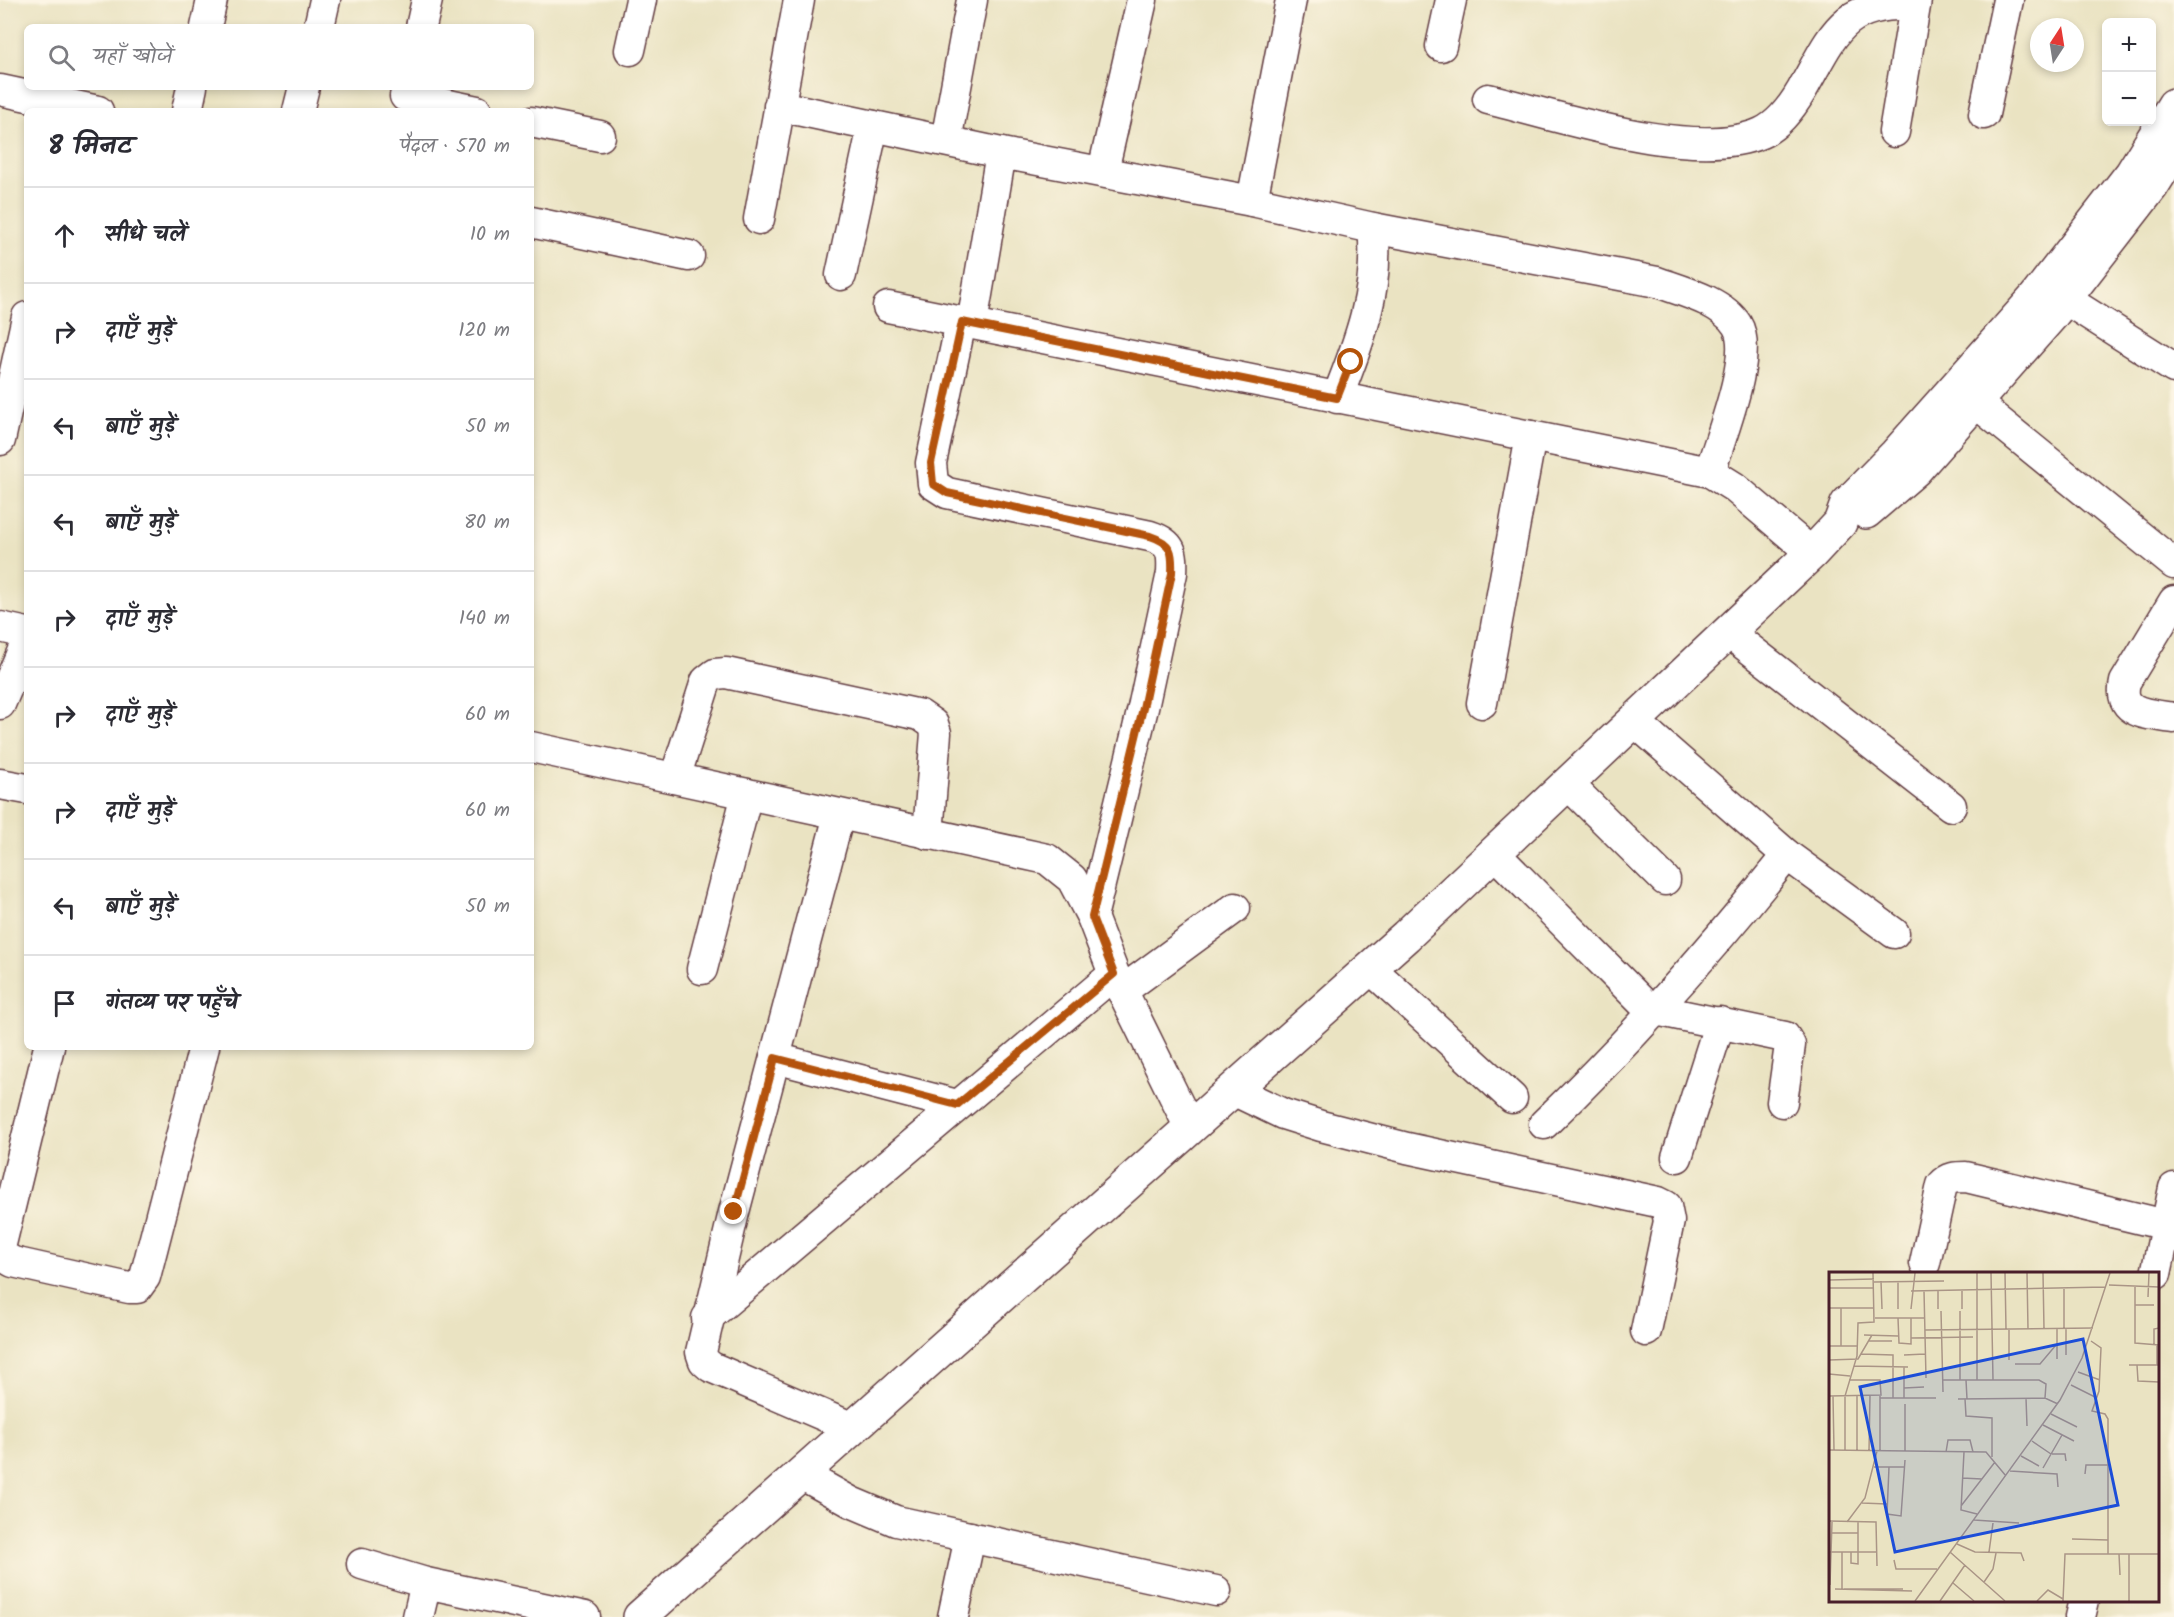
<!DOCTYPE html>
<html lang="hi">
<head>
<meta charset="utf-8">
<style>
	:root { --surface:#fff; --page:#f2f2f3; --text:#2b2b33; --muted:#7c7c81; --line:#e1e1e2 }
	body { margin:0; font-family:Kalam,"Playpen Sans Deva",sans-serif; background:var(--page); color:var(--text) }
	.controls { position:absolute; right:18px; top:18px; display:grid; overflow:hidden; border-radius:9px; box-shadow:0 3px 9px #0003 }
	.controls button { width:54px; height:54px; display:grid; place-items:center; padding:0; border:0; border-bottom:2px solid var(--line); background:var(--surface); color:var(--text); font:30px sans-serif }
	.compass { position:absolute; left:2030px; top:18px; width:54px; height:54px; border-radius:50%; background:var(--surface); box-shadow:0 3px 9px #0003; rotate:12deg }
	.stop { position:absolute; width:18px; height:18px; margin:-14px; border:4px solid #b45309; border-radius:50%; background:#fff }
	.stop.end { background:#b45309; border-color:#fff; box-shadow:0 2px 6px #0008 }
	.list { margin:0; padding:0; list-style:none }
	h2 { display:flex; justify-content:space-between; align-items:center; height:78px; margin:0; padding:0 24px; font-size:26px }
	h2 small { font-size:20px; font-weight:400; color:var(--muted) }
	.list li { display:grid; grid-template-columns:39px 1fr auto; gap:18px; align-items:center; box-sizing:border-box; height:96px; padding:0 24px; border-top:2px solid var(--line) }
	.list b { display:block; font-size:22px; white-space:nowrap }
	.list em { font-size:20px; font-style:normal; color:var(--muted) }
	.icon { flex:none; width:33px; height:33px; fill:none; stroke:currentColor; stroke-width:2; stroke-linecap:round; stroke-linejoin:round }
	.map { position:relative; flex:none; width:2174px; height:1617px; overflow:hidden }
	.search { position:absolute; background:var(--surface); box-shadow:0 3px 9px #0003; left:24px; top:24px; width:510px; height:66px; display:flex; align-items:center; gap:15px; box-sizing:border-box; padding:0 21px; border-radius:9px; color:var(--muted); font-size:22px }
	.panel { position:absolute; background:var(--surface); box-shadow:0 3px 9px #0003; left:24px; top:108px; width:510px; height:942px; border-radius:9px }
	.map>svg:first-child { display:block }
	.lines { fill:none; stroke-linecap:round; stroke-linejoin:round }
	.minor-casing { stroke:#623c42; stroke-width:33 }
	.highway-casing { stroke:#623c42; stroke-width:36 }
	.minor { stroke:#fff; stroke-width:30 }
	.highway { stroke:#fff; stroke-width:33 }
	.route { stroke:#b45309; stroke-width:8 }
	.inset-road { fill:none; stroke:#aa9586; stroke-width:1.5 }
	.view { fill:#1d4ed8; fill-opacity:0.15; stroke:#1d4ed8; stroke-width:3 }
	.inset-edge { fill:none; stroke:#4a1f2b; stroke-width:3 }
</style>
</head>
<body>
<div class="map">
<svg width="2174" height="1617" viewBox="0 0 2174 1617">
	<rect width="100%" height="100%" fill="#fcf5e5"/>
	<filter id="ink" filterUnits="userSpaceOnUse"><feTurbulence type="fractalNoise" baseFrequency=".0167" numOctaves="2"/><feDisplacementMap in="SourceGraphic" scale="12" xChannelSelector="R" yChannelSelector="G"/><feConvolveMatrix kernelMatrix="1 2 1 2 8 2 1 2 1" color-interpolation-filters="sRGB"/></filter>
	<filter id="wash" filterUnits="userSpaceOnUse"><feTurbulence type="fractalNoise" baseFrequency=".008" numOctaves="4" result="noise"/><feDisplacementMap in="SourceGraphic" scale="24" xChannelSelector="R" yChannelSelector="G"/><feGaussianBlur stdDeviation="1.35" result="paint"/><feColorMatrix in="noise" values="0 0 0 0 0 0 0 0 0 0 0 0 0 0 0 0 0 1.4 0 .05"/><feComposite in="paint" operator="in"/></filter>
	<g filter="url(#wash)">
		<rect width="100%" height="100%" fill="#eae3c2"/>
	</g>
	<g filter="url(#ink)">
		<g class="lines">
			<defs>
				<g id="minor">
					<path d="M206,27L212,0"/>
					<path d="M319,27L325,0"/>
					<path d="M421,27L427,0"/>
					<path d="M1441,46L1451,0"/>
					<path d="M630,50L641,0"/>
					<path d="M0,90L98,111"/>
					<path d="M405,96L477,111"/>
					<path d="M1488,99C1558,116 1694,162 1761,133C1779,125 1792,107 1802,90C1833,35 1842,1 1915,5"/>
					<path d="M779,106L1001,153L1252,201L1373,228L1657,282C1682,291 1722,301 1737,325C1755,354 1719,440 1710,472"/>
					<path d="M187,111L192,87"/>
					<path d="M298,111L304,87"/>
					<path d="M1984,114L2008,0"/>
					<path d="M531,122L600,136"/>
					<path d="M1894,132L1916,0"/>
					<path d="M946,141L972,0"/>
					<path d="M1103,171L1142,0"/>
					<path d="M1252,201L1291,0"/>
					<path d="M759,219L799,0"/>
					<path d="M531,222L689,256"/>
					<path d="M841,275L873,126"/>
					<path d="M2065,299L2174,368"/>
					<path d="M888,307L1710,472L1734,487L1812,553"/>
					<path d="M961,322L931,463L933,484L947,493L1150,536C1172,543 1173,552 1172,573L1143,708L1092,917"/>
					<path d="M972,324L1001,153"/>
					<path d="M1337,398C1359,343 1380,288 1373,228"/>
					<path d="M1975,402L2174,564"/>
					<path d="M0,440L27,317"/>
					<path d="M2174,601L2125,682C2117,715 2150,714 2174,718"/>
					<path d="M0,627L27,633"/>
					<path d="M1728,632L1951,806"/>
					<path d="M1482,703L1531,436"/>
					<path d="M0,704L27,641"/>
					<path d="M1634,721L1787,855L1894,933"/>
					<path d="M531,747L1047,859L1072,879L1092,917L1114,974L1190,1128"/>
					<path d="M675,778L706,681L715,674L726,673L920,715L933,724L936,733L928,834"/>
					<path d="M0,784L27,789"/>
					<path d="M1568,784L1665,880"/>
					<path d="M839,815L734,1212L701,1352L704,1361L711,1367L853,1428"/>
					<path d="M1494,853L1653,1013"/>
					<path d="M1370,968L1512,1098"/>
					<path d="M702,969L747,794"/>
					<path d="M1122,991L1235,908"/>
					<path d="M1656,1010L1785,1037L1790,1045L1782,1102"/>
					<path d="M49,1047L0,1248L1,1255L13,1262L129,1288H137L145,1277L204,1047"/>
					<path d="M775,1058L957,1105"/>
					<path d="M1233,1090L1283,1114L1321,1126L1407,1148L1658,1202L1666,1206L1669,1221L1646,1331"/>
					<path d="M1544,1124C1632,1040 1711,950 1787,855"/>
					<path d="M1677,1157L1720,1022"/>
					<path d="M1925,1263L1942,1185C1949,1177 1956,1177 1966,1177L2166,1225"/>
					<path d="M2156,1274L2174,1188"/>
					<path d="M707,1318L1114,974"/>
					<path d="M801,1474L851,1502L896,1521L1216,1591"/>
					<path d="M362,1564L426,1583L585,1617"/>
					<path d="M418,1617L426,1583"/>
					<path d="M953,1617L970,1537"/>
					<path d="M2080,1617L2084,1600"/>
				</g>
				<g id="highway">
					<path d="M1866,512L1915,470L2052,315L2152,186L2174,151"/>
					<path d="M640,1617L1406,936L1812,553L1840,523L1847,504L1896,454L2035,298L2132,173L2174,105"/>
				</g>
			</defs>
			<use href="#minor" class="minor-casing"/>
			<use href="#highway" class="highway-casing"/>
			<use href="#minor" class="minor"/>
			<use href="#highway" class="highway"/>
		</g>
	</g>
	<g class="lines" filter="url(#ink)">
		<path class="route" d="M734,1212L775,1058L957,1105L1114,974L1092,917L1143,708L1172,573C1173,552 1172,543 1150,536L947,493L933,484L931,463L962,322L1337,398L1351,362"/>
	</g>
	<g transform="translate(1829 1272)">
		<rect width="330" height="330" fill="#eae3c2"/>
		<path class="inset-road" d="M162,1L164,108M176,1L177,57M198,1L199,57M214,1L215,57M0,8L45,7M52,9L53,37M69,9V37M45,10L115,9M280,13L330,15M306,15V71L330,73M0,16H45M235,16V57M82,19L276,15M95,19L97,106M319,25L320,1M306,33H325M0,36H45M82,37L86,1M109,37V18M133,37V18M112,39L114,120M131,39V108M46,46H96M69,46L70,71L82,72V46M228,57V87M237,57V83M96,58L264,56M35,63L69,64M82,66L144,65M39,69H63M262,69L272,76L270,119L263,139L276,142L279,147V282M325,73V57L330,56M328,73V93M0,74H29M12,74V36M32,82L64,83V126M75,83L96,82M0,88L29,87L43,63M180,88V57M186,92H211L227,73M300,93H330M308,93L309,109L330,110M25,94L79,95M249,100L271,108M0,102L21,104M113,108H210L217,112L216,126M137,108L138,127M148,108V1M242,113L268,126M75,116L95,115M0,124L52,123L51,108H20M4,124L5,178M51,124V179M51,126H107M75,126V95M197,126L198,154M129,127L216,126L229,132M136,127L137,144L163,146V185M76,132V179M222,142L248,155M214,153L245,169M203,169L222,182M0,178L157,180L177,204M16,178V124L28,84L29,51L45,50L44,1M28,178V124M40,179L41,124M117,180L119,168H141L144,180M135,180L132,238L148,242M223,182H236L237,189M192,184L210,194M45,195H76M60,195L58,242L72,244L76,188M214,196L233,163M181,199L228,202L229,215M256,202L257,193H280M133,206L153,207M33,231L58,232M132,234L166,190M145,248L190,251M0,249L47,250L48,294M18,250L36,226L48,179M3,261H29M243,267L279,268M128,272L146,280L192,281L195,289M0,280H48M13,280V317M22,280V291L29,292V250M121,280L176,329M160,280L164,251M290,282L291,303M300,282V329M65,288L67,297H108M155,310L164,297L167,281M124,311L145,329M1,313L3,250M6,317L83,319M15,317H74M86,329L231,128L253,86L281,1M111,329L136,293M208,329L219,318L234,327M234,329L236,282H330"/>
		<path class="view" d="M254,67L289,233L66,280L31,115Z"/>
		<rect width="330" height="330" class="inset-edge"/>
	</g>
</svg>
<div class="controls">
<button>+</button>
<button>−</button>
</div>
<svg class="compass" viewBox="-18 -18 36 36"><path d="M0-13l5 13h-10z" fill="#e53935"/><path d="M0 13l5-13h-10z" fill="#7c7c81"/></svg>
<div class="stop" style="left:1351px;top:362px"></div>
<div class="stop end" style="left:734px;top:1212px"></div>
<div class="search"><svg class="icon" aria-label="search" viewBox="0 0 24 24"><circle cx="10" cy="10" r="6"/><path d="M15 15l6 6"/></svg>यहाँ खोजें</div>
<section class="panel">
<h2>8 मिनट<small>पैदल · 570 m</small></h2>
<ul class="list">
<li><svg class="icon" aria-label="ahead" viewBox="0 0 24 24"><path d="M12 20V5M6 11l6-6 6 6"/></svg><div><b>सीधे चलें</b></div><em>10 m</em></li>
<li><svg class="icon" aria-label="right" viewBox="0 0 24 24"><path d="M7 20v-9h11M14 6l5 5-5 5"/></svg><div><b>दाएँ मुड़ें</b></div><em>120 m</em></li>
<li><svg class="icon" aria-label="left" viewBox="0 0 24 24"><path d="M17 20v-9H6M10 6l-5 5 5 5"/></svg><div><b>बाएँ मुड़ें</b></div><em>50 m</em></li>
<li><svg class="icon" aria-label="left" viewBox="0 0 24 24"><path d="M17 20v-9H6M10 6l-5 5 5 5"/></svg><div><b>बाएँ मुड़ें</b></div><em>80 m</em></li>
<li><svg class="icon" aria-label="right" viewBox="0 0 24 24"><path d="M7 20v-9h11M14 6l5 5-5 5"/></svg><div><b>दाएँ मुड़ें</b></div><em>140 m</em></li>
<li><svg class="icon" aria-label="right" viewBox="0 0 24 24"><path d="M7 20v-9h11M14 6l5 5-5 5"/></svg><div><b>दाएँ मुड़ें</b></div><em>60 m</em></li>
<li><svg class="icon" aria-label="right" viewBox="0 0 24 24"><path d="M7 20v-9h11M14 6l5 5-5 5"/></svg><div><b>दाएँ मुड़ें</b></div><em>60 m</em></li>
<li><svg class="icon" aria-label="left" viewBox="0 0 24 24"><path d="M17 20v-9H6M10 6l-5 5 5 5"/></svg><div><b>बाएँ मुड़ें</b></div><em>50 m</em></li>
<li><svg class="icon" aria-label="arrive" viewBox="0 0 24 24"><path d="M6 21V4h12l-3 4 3 4H6"/></svg><div><b>गंतव्य पर पहुँचे</b></div></li>
</ul>
</section>
</div>
</body>
</html>
